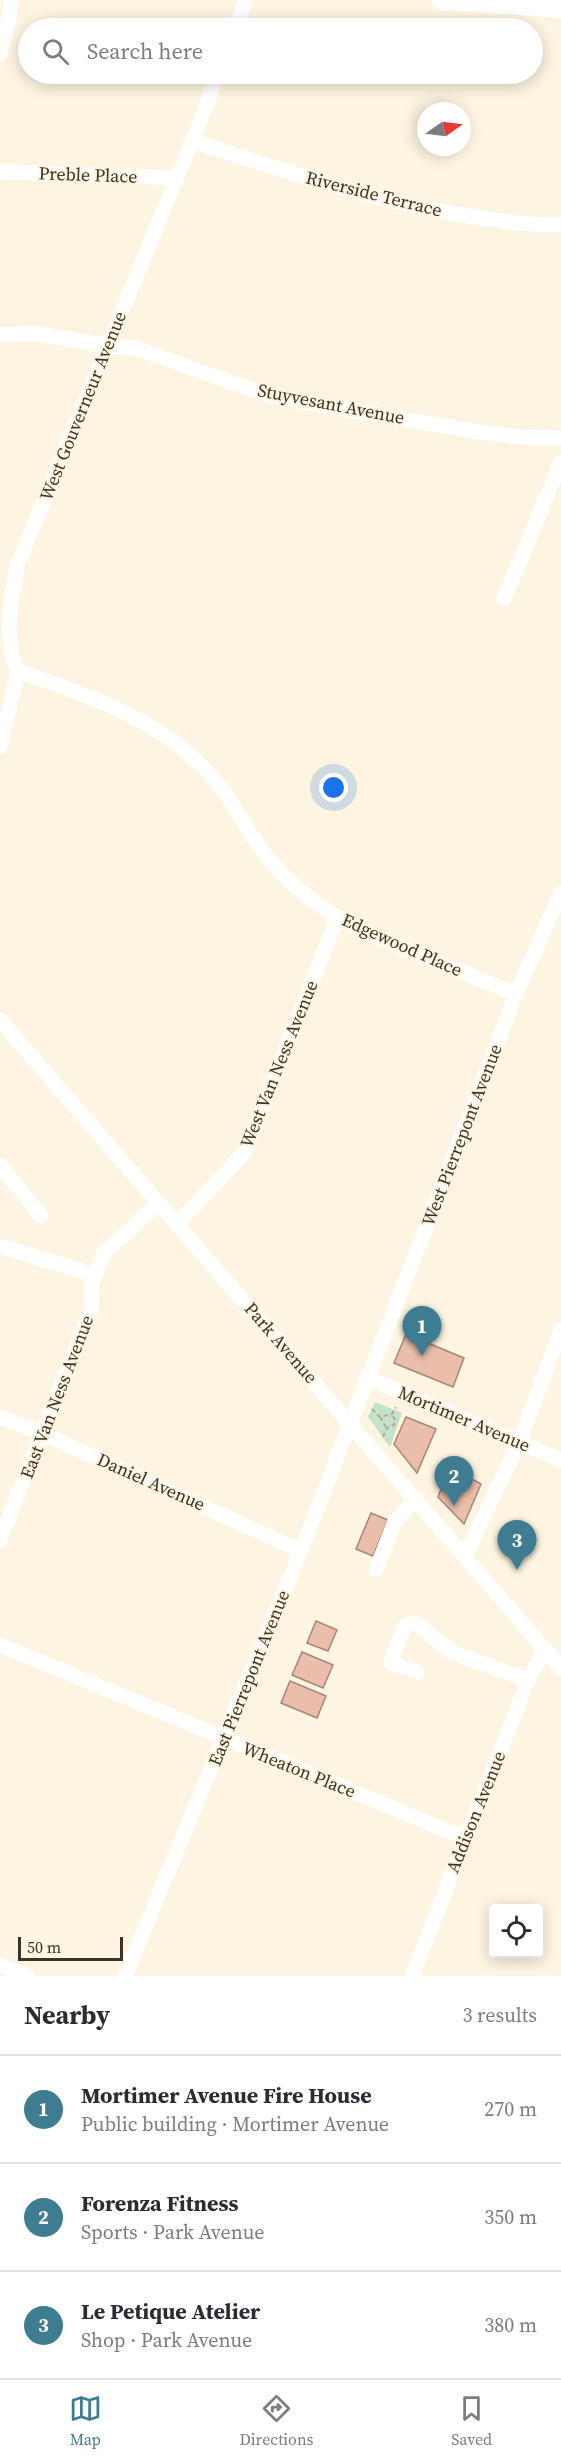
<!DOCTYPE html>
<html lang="en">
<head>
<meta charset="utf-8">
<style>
	:root { --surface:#fff; --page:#f7f7f7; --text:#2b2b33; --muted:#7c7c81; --line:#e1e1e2; --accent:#3e7c91 }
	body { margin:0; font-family:"Source Serif 4",serif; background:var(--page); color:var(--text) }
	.controls { position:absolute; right:18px; bottom:18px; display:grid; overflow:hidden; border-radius:6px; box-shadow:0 3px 15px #0003 }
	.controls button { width:54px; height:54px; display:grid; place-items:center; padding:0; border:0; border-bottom:2px solid var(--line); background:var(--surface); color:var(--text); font:30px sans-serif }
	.compass { position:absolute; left:417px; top:102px; width:54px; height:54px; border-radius:50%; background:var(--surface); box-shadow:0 3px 15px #0003; rotate:76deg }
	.scale { position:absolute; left:18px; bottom:15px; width:105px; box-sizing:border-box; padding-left:6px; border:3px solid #393427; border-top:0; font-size:16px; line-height:21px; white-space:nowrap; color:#393427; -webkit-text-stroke:4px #fdf4e1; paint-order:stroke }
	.you { position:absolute; left:334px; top:788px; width:21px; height:21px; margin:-15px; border:4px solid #fff; border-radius:50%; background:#1a73e8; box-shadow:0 0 0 9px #1a73e833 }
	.badge { display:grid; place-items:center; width:39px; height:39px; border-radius:50%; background:var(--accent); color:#fff; font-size:20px; font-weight:700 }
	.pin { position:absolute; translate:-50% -50px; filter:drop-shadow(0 2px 3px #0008) }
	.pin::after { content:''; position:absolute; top:32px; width:21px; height:18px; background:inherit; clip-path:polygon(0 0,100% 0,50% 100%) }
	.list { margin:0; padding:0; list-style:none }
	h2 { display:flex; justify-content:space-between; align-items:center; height:78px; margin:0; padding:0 24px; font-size:26px }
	h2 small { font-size:20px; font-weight:400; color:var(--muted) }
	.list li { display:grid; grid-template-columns:39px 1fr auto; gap:18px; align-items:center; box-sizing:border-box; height:108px; padding:0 24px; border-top:2px solid var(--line) }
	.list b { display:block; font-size:22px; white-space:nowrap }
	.list p { margin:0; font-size:20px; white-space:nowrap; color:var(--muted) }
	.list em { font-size:20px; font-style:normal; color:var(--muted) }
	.icon { flex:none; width:33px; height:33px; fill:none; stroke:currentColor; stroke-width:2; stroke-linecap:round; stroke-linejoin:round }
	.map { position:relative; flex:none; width:561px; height:1976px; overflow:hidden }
	.search { position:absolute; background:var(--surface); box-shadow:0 3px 15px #0003; left:18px; right:18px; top:18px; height:66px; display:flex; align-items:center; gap:15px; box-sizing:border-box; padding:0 21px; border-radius:33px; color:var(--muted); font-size:22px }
	.sheet { height:402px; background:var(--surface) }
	nav { display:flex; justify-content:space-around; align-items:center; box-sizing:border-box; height:84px; border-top:2px solid var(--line); background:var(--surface); font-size:16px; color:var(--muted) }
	nav a { display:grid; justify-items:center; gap:3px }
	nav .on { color:var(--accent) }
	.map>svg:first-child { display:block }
	.green { fill:#c3e3cb }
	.building { fill:#eabeab; stroke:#a78677; stroke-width:1.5 }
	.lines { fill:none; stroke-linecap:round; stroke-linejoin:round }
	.path { stroke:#b1aa99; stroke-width:2; stroke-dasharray:4.5 3; stroke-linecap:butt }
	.minor { stroke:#fff; stroke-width:15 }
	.major { stroke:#fff; stroke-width:20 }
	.labels { text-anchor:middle; stroke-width:4.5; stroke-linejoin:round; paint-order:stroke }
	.street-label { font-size:18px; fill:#393427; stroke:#fdf4e1 }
</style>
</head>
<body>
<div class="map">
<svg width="561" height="1976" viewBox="0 0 561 1976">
	<rect width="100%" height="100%" fill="#fdf4e1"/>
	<path class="green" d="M375,1402L402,1413L390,1447L368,1417Z"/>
	<g class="building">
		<path d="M406,1334L464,1358L453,1387L394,1363Z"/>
		<path d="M406,1417L436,1429L417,1473L394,1444Z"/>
		<path d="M448,1471L464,1483L467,1476L481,1484L464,1524L438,1497Z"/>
		<path d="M371,1513L388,1520L373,1556L356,1549Z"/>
		<path d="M316,1621L337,1630L328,1651L307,1643Z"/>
		<path d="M302,1652L333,1665L323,1688L292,1675Z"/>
		<path d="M290,1681L326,1696L317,1718L281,1703Z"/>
	</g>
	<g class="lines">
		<g class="path">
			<path d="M372,1409L380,1417L392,1414L396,1407"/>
			<path d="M380,1417L386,1427"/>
			<path d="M383,1437L387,1428L394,1425L395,1420L392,1414"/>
		</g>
		<g class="minor">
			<path d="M235,28L246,0"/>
			<path d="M0,54L8,24L11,0"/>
			<path d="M192,141C285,171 378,203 475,217C503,221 532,226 561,224"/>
			<path d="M0,172L177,178"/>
			<path d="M0,335L33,333L108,346L135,348L264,394L306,403L480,432L519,437L561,438"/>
			<path d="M504,599L561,462"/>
			<path d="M18,671C90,697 163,719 214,779C235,804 248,834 268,858C281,873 295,887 311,899C340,923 376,937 411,951C446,965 481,980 516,994"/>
			<path d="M0,747L18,671L12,655L9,632L11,601L17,566L192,141L218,74"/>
			<path d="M0,1020L561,1668"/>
			<path d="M0,1165L41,1216"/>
			<path d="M177,1224L245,1152L337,918"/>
			<path d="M0,1246L94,1275"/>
			<path d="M367,1378L561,1460"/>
			<path d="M0,1417L44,1434L301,1551"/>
			<path d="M0,1540L92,1307L91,1285L103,1254L158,1204"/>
			<path d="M465,1556L519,1443L561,1330"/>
			<path d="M376,1570L395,1521L416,1499"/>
			<path d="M0,1645L465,1838"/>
			<path d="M417,1672L391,1663L404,1627L413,1623L418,1624L451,1652L528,1680"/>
			<path d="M0,1965L27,1976"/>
			<path d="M125,1976L301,1551L516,994L561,893"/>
			<path d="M412,1976L528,1680L545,1649"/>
		</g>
		<path class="major" d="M441,0L561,8"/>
	</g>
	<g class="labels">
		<g class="street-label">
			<text transform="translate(88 175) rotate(2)" y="6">Preble Place</text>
			<text transform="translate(374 194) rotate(14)" y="6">Riverside Terrace</text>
			<text transform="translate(331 404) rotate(11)" y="6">Stuyvesant Avenue</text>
			<text transform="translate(83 406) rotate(-68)" y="6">West Gouverneur Avenue</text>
			<text transform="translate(402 945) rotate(24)" y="6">Edgewood Place</text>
			<text transform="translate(279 1064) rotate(-68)" y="6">West Van Ness Avenue</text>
			<text transform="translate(462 1135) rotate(-69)" y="6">West Pierrepont Avenue</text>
			<text transform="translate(281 1343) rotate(49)" y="6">Park Avenue</text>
			<text transform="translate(57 1397) rotate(-69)" y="6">East Van Ness Avenue</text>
			<text transform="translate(464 1419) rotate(23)" y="6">Mortimer Avenue</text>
			<text transform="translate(151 1482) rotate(24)" y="6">Daniel Avenue</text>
			<text transform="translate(249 1678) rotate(-68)" y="6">East Pierrepont Avenue</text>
			<text transform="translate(299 1770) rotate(22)" y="6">Wheaton Place</text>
			<text transform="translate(476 1812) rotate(-68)" y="6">Addison Avenue</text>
		</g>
	</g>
</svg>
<div class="controls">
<button><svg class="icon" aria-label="locate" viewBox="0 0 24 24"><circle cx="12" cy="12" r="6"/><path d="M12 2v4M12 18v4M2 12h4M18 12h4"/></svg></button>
</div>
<svg class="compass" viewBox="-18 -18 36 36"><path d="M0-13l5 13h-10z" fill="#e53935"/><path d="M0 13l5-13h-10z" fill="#7c7c81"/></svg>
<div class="scale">50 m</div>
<div class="you"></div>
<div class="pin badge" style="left:422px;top:1356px">1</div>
<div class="pin badge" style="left:454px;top:1506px">2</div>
<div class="pin badge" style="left:517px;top:1570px">3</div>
<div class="search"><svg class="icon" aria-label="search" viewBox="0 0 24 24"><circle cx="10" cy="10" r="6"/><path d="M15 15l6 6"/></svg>Search here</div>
</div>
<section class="sheet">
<h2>Nearby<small>3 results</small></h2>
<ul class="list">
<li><span class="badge">1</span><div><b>Mortimer Avenue Fire House</b><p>Public building · Mortimer Avenue</p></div><em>270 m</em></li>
<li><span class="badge">2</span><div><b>Forenza Fitness</b><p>Sports · Park Avenue</p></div><em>350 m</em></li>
<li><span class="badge">3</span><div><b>Le Petique Atelier</b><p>Shop · Park Avenue</p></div><em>380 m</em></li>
</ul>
</section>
<nav>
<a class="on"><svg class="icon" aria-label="map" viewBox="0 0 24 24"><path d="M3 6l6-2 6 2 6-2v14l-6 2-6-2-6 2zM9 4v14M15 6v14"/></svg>Map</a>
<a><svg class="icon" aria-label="directions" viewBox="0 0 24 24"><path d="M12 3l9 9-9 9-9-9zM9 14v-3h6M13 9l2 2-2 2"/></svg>Directions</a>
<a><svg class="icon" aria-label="saved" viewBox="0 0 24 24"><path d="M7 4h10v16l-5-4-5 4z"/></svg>Saved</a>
</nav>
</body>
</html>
